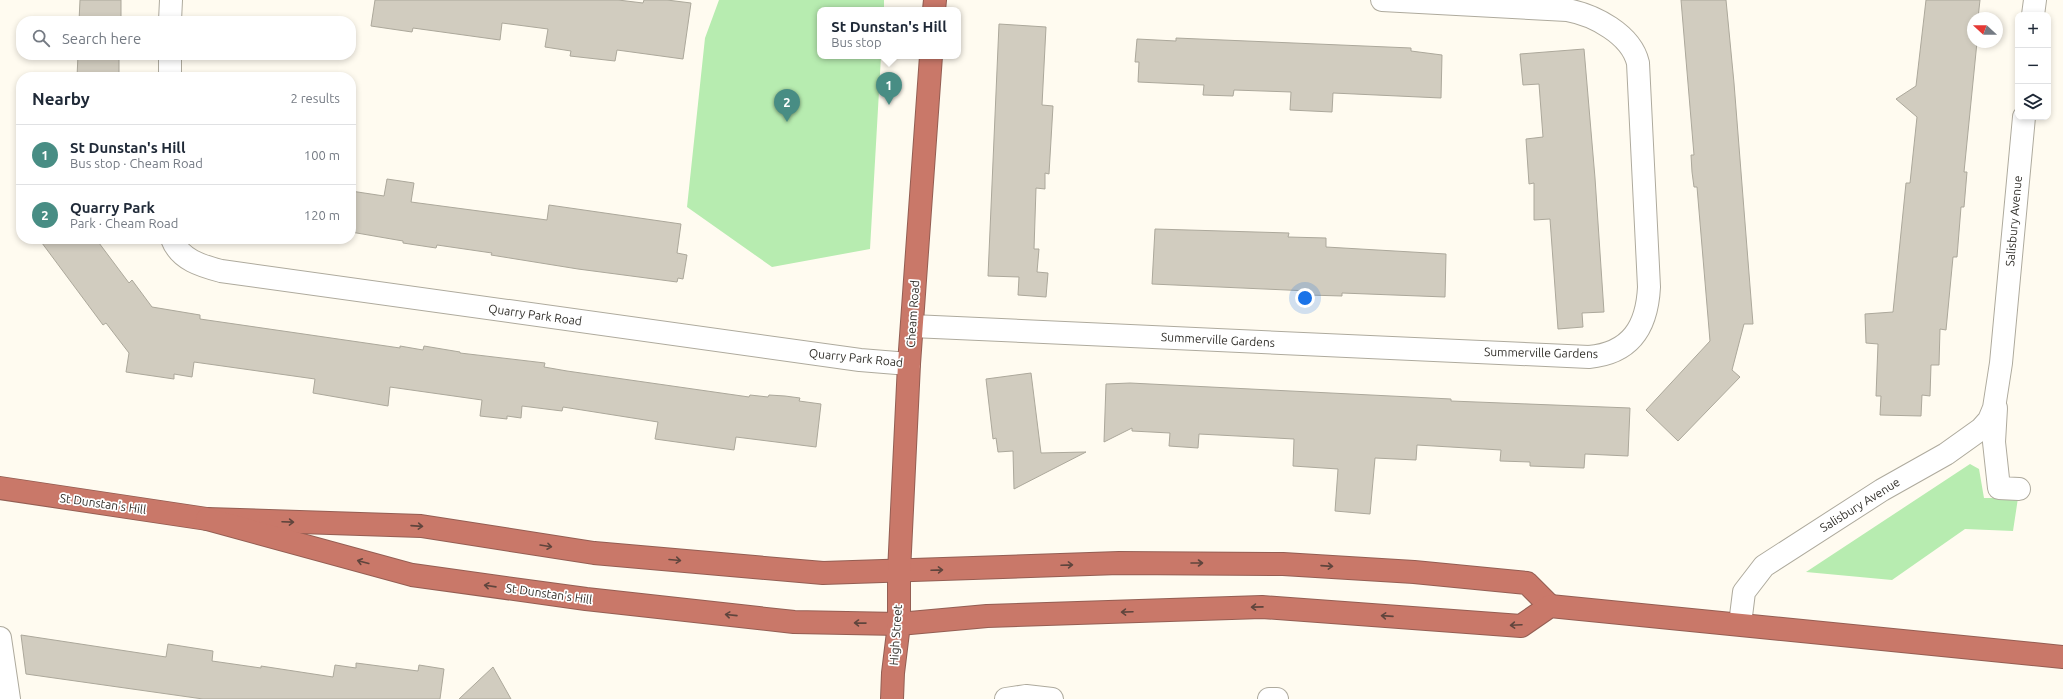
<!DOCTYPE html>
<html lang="en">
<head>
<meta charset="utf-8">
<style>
	:root { --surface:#fff; --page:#f2f2f3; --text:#1f2937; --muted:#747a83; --line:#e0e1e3; --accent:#488d84 }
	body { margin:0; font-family:Ubuntu,sans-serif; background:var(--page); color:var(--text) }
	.controls { position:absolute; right:12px; top:12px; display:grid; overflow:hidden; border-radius:8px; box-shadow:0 2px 6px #0003 }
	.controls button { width:36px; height:36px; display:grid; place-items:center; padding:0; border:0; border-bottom:1px solid var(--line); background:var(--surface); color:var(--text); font:20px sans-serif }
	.compass { position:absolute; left:1967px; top:12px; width:36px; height:36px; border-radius:50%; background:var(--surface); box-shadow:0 2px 6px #0003; rotate:291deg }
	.you { position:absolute; left:1305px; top:298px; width:14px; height:14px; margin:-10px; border:3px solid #fff; border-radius:50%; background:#1a73e8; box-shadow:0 0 0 6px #1a73e833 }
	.badge { display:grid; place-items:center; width:26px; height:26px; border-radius:50%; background:var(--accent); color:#fff; font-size:13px; font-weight:700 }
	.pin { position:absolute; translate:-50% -33px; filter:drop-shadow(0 1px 2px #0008) }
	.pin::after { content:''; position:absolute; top:21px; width:14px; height:12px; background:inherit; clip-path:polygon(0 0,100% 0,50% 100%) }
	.popup { position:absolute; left:817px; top:7px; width:144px; height:52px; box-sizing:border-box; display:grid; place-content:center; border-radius:8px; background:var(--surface); filter:drop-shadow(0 1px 3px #0005); font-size:13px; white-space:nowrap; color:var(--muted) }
	.popup b { font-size:15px; color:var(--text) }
	.popup::after { content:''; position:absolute; left:50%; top:100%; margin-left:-8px; border:8px solid transparent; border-top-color:var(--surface) }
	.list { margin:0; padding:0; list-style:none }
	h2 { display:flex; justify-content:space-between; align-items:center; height:52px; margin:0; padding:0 16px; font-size:17px }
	h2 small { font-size:13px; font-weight:400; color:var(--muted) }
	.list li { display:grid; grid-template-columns:26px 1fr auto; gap:12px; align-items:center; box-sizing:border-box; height:60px; padding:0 16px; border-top:1px solid var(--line) }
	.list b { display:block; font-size:15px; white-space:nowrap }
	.list p { margin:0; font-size:13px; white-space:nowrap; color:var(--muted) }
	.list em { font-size:13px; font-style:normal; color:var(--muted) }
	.icon { flex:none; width:22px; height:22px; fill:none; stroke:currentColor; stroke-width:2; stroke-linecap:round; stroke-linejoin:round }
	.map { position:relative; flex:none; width:2063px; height:699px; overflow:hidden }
	.search { position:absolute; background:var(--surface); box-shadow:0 2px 6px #0003; left:16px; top:16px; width:340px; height:44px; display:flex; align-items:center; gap:10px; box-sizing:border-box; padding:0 14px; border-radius:16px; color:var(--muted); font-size:15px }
	.panel { position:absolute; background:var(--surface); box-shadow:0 2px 6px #0003; left:16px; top:72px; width:340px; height:172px; border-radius:16px }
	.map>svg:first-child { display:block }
	.green { fill:#b7ecb0 }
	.building { fill:#d1ccbf; stroke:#aca89b }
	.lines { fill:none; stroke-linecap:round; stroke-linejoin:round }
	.minor-casing { stroke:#aeaa9d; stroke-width:24 }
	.highway-casing { stroke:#945e53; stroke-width:24 }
	.minor { stroke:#fff; stroke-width:22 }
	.highway { stroke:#c97869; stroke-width:22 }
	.oneway { stroke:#5f453d }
	.labels { text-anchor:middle; stroke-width:3.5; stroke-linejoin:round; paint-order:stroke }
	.street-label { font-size:12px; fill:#312f2a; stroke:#fff }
</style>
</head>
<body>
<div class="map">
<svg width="2063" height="699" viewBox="0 0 2063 699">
	<rect width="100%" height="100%" fill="#fffbf0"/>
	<g class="green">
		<path d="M719,0H884V10H820V56H881L870,249L772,267L687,207L705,38Z"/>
		<path d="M1970,464L1979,469L1984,498H2018L2013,531L1965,529L1892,580L1806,572Z"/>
	</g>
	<g class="building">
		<path d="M80,0H121V21H79Z"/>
		<path d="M375,0H618L643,3L644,0H667L691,3L683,59L617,50L615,61L570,56L571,51L545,47L548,29L502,23L500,40L413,28L412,32L371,26Z"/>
		<path d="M1681,0H1726L1734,83L1753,324H1744L1732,370L1740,377L1678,441L1646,410L1710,341L1697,187H1694L1692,172L1691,155H1694Z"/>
		<path d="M1926,0H1980L1978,18H1973V42H1977L1964,172H1967L1964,207H1961L1957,257H1953L1946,330L1940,329L1939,365H1931L1930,396L1922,395L1921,416L1880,415L1881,396H1876L1878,344L1866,343L1865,314L1893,312L1906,183H1910L1917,117L1896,99L1916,86Z"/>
		<path d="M999,24L1046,27L1042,105L1053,106L1049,174L1045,173V189L1036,188L1034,249H1039L1037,272L1048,273L1046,297L1018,295L1019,277L988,276Z"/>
		<path d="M1176,38L1411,48V51L1442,55L1441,98L1333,93L1332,112L1290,110L1291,92L1234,90L1233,96L1203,95L1204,85L1138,82L1139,62H1135L1137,39L1176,41Z"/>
		<path d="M1584,49L1595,178L1604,312L1582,313L1583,327L1558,329L1550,219L1534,220V183L1529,184L1526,139L1543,137L1539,84L1523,85L1520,54Z"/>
		<path d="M78,55H119V77H77Z"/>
		<path d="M387,179L414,183L411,202L547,220L549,205L681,224L677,253L687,255L683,279L678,278L677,282L578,269L491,255L492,253L437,245L436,248L403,243V241L351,232V191L384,196Z"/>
		<path d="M1155,229L1289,233L1288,237L1326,238V247L1446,254L1445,297L1342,293V296L1308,295L1309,291L1152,284Z"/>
		<path d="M39,239H100L99,243L129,283L132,280L152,307L200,315V319L400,348V346L423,350L424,346L460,352V353L545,363L544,367L567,371L749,397L750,395L768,397L769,395L785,396L800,398L799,401L821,404L816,447L736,437L734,450L655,439L658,422L563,407L562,411L522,406L521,418L507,416V419L480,416L482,400L390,387L388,406L313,393L315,379L194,362L192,377L174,374V379L126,372L129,353L106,323L103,325Z"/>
		<path d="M1031,373L1041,453L1086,452L1014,489L1013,451L998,452L996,438L993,439L986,379Z"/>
		<path d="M1130,383L1451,399V401L1630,408L1628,456L1585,454L1584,468L1530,466V462L1500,461L1501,450L1417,445L1416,460L1375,458L1370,514L1335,511L1338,469L1293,466L1294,439L1199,434L1198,448L1169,446L1170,433L1132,431V428L1104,442L1106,384Z"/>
		<path d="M21,635L166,657L168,644L213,651L212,661L261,668V666L333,677L335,665L356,668V663L418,671L419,665L444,669L440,699H203L26,674Z"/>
		<path d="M493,667L511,699H459Z"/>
	</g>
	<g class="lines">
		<defs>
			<g id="minor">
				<path d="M2033,15L2035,0"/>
				<path d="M170,21L171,0"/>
				<path d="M170,55V77"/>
				<path d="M172,239C180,260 202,266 221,271L860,360L909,364"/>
				<path d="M912,326L1589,357C1631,353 1647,327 1649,287L1638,63C1631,34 1594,15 1567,10L1382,0"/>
				<path d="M1996,408L1994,442L1999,488L2019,489"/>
				<path d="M1740,624L1744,592L1764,566L1882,490L1946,454L1981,429L1989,420L1994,408L2001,363L2024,117"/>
				<path d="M0,638L9,699"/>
				<path d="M1006,699L1026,696L1052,699"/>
				<path d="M1269,699H1277"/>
			</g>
			<g id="highway">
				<path d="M934,10L935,0"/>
				<path d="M0,488L207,519L421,526L594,553L823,573L1119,563L1283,564L1414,572L1527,583L1550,606"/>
				<path d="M207,519L412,575L586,599L794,622L899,624L987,616L1262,607L1521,626L1550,606L2063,657"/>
				<path d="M892,699L893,673L899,624V572L909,364L931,56"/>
			</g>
		</defs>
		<use href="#minor" class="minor-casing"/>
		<use href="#highway" class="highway-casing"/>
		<use href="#minor" class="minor"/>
		<use href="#highway" class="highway"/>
	</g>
	<defs><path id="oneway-shaft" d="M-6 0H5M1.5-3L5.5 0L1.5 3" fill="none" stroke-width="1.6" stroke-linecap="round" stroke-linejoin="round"/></defs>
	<g class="oneway">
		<use href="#oneway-shaft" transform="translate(288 522) rotate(2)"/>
		<use href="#oneway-shaft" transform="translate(417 526) rotate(4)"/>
		<use href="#oneway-shaft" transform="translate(546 546) rotate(9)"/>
		<use href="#oneway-shaft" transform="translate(675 560) rotate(5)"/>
		<use href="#oneway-shaft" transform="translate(363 562) rotate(-165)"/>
		<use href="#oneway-shaft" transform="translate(1197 563)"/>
		<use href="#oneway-shaft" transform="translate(1067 565) rotate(-2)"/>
		<use href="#oneway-shaft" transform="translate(1327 566) rotate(4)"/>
		<use href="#oneway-shaft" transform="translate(937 570) rotate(-2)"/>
		<use href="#oneway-shaft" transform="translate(490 586) rotate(-172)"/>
		<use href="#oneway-shaft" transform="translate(1257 607) rotate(179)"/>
		<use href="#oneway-shaft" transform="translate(1127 612) rotate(178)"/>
		<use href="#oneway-shaft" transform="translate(731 615) rotate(-174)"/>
		<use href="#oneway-shaft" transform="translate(1387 616) rotate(-176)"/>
		<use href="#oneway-shaft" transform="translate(860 623) rotate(-179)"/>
		<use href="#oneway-shaft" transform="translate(1516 625) rotate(177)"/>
	</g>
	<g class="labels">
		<g class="street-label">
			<text transform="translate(2014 221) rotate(-85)" y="4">Salisbury Avenue</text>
			<text transform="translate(913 314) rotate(-86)" y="4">Cheam Road</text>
			<text transform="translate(535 315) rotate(8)" y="4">Quarry Park Road</text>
			<text transform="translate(1218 340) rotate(3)" y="4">Summerville Gardens</text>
			<text transform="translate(1541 353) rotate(1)" y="4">Summerville Gardens</text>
			<text transform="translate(856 358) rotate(6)" y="4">Quarry Park Road</text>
			<text transform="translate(103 504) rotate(8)" y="4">St Dunstan's Hill</text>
			<text transform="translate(1860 505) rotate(-32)" y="4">Salisbury Avenue</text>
			<text transform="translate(549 594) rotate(8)" y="4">St Dunstan's Hill</text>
			<text transform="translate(896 635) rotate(-86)" y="4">High Street</text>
		</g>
	</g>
</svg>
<div class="controls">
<button>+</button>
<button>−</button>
<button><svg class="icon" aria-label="layers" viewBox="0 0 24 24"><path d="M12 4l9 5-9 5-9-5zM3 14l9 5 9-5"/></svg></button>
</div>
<svg class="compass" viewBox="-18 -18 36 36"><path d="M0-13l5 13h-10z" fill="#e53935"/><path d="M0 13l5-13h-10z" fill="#747a83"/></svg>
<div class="you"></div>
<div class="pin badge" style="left:889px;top:105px">1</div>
<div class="popup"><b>St Dunstan's Hill</b>Bus stop</div>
<div class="pin badge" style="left:787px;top:122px">2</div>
<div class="search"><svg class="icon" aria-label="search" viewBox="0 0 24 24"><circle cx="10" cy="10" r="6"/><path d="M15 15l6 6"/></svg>Search here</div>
<section class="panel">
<h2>Nearby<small>2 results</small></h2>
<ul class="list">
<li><span class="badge">1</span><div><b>St Dunstan's Hill</b><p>Bus stop · Cheam Road</p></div><em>100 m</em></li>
<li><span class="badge">2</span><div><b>Quarry Park</b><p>Park · Cheam Road</p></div><em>120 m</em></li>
</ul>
</section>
</div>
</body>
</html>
